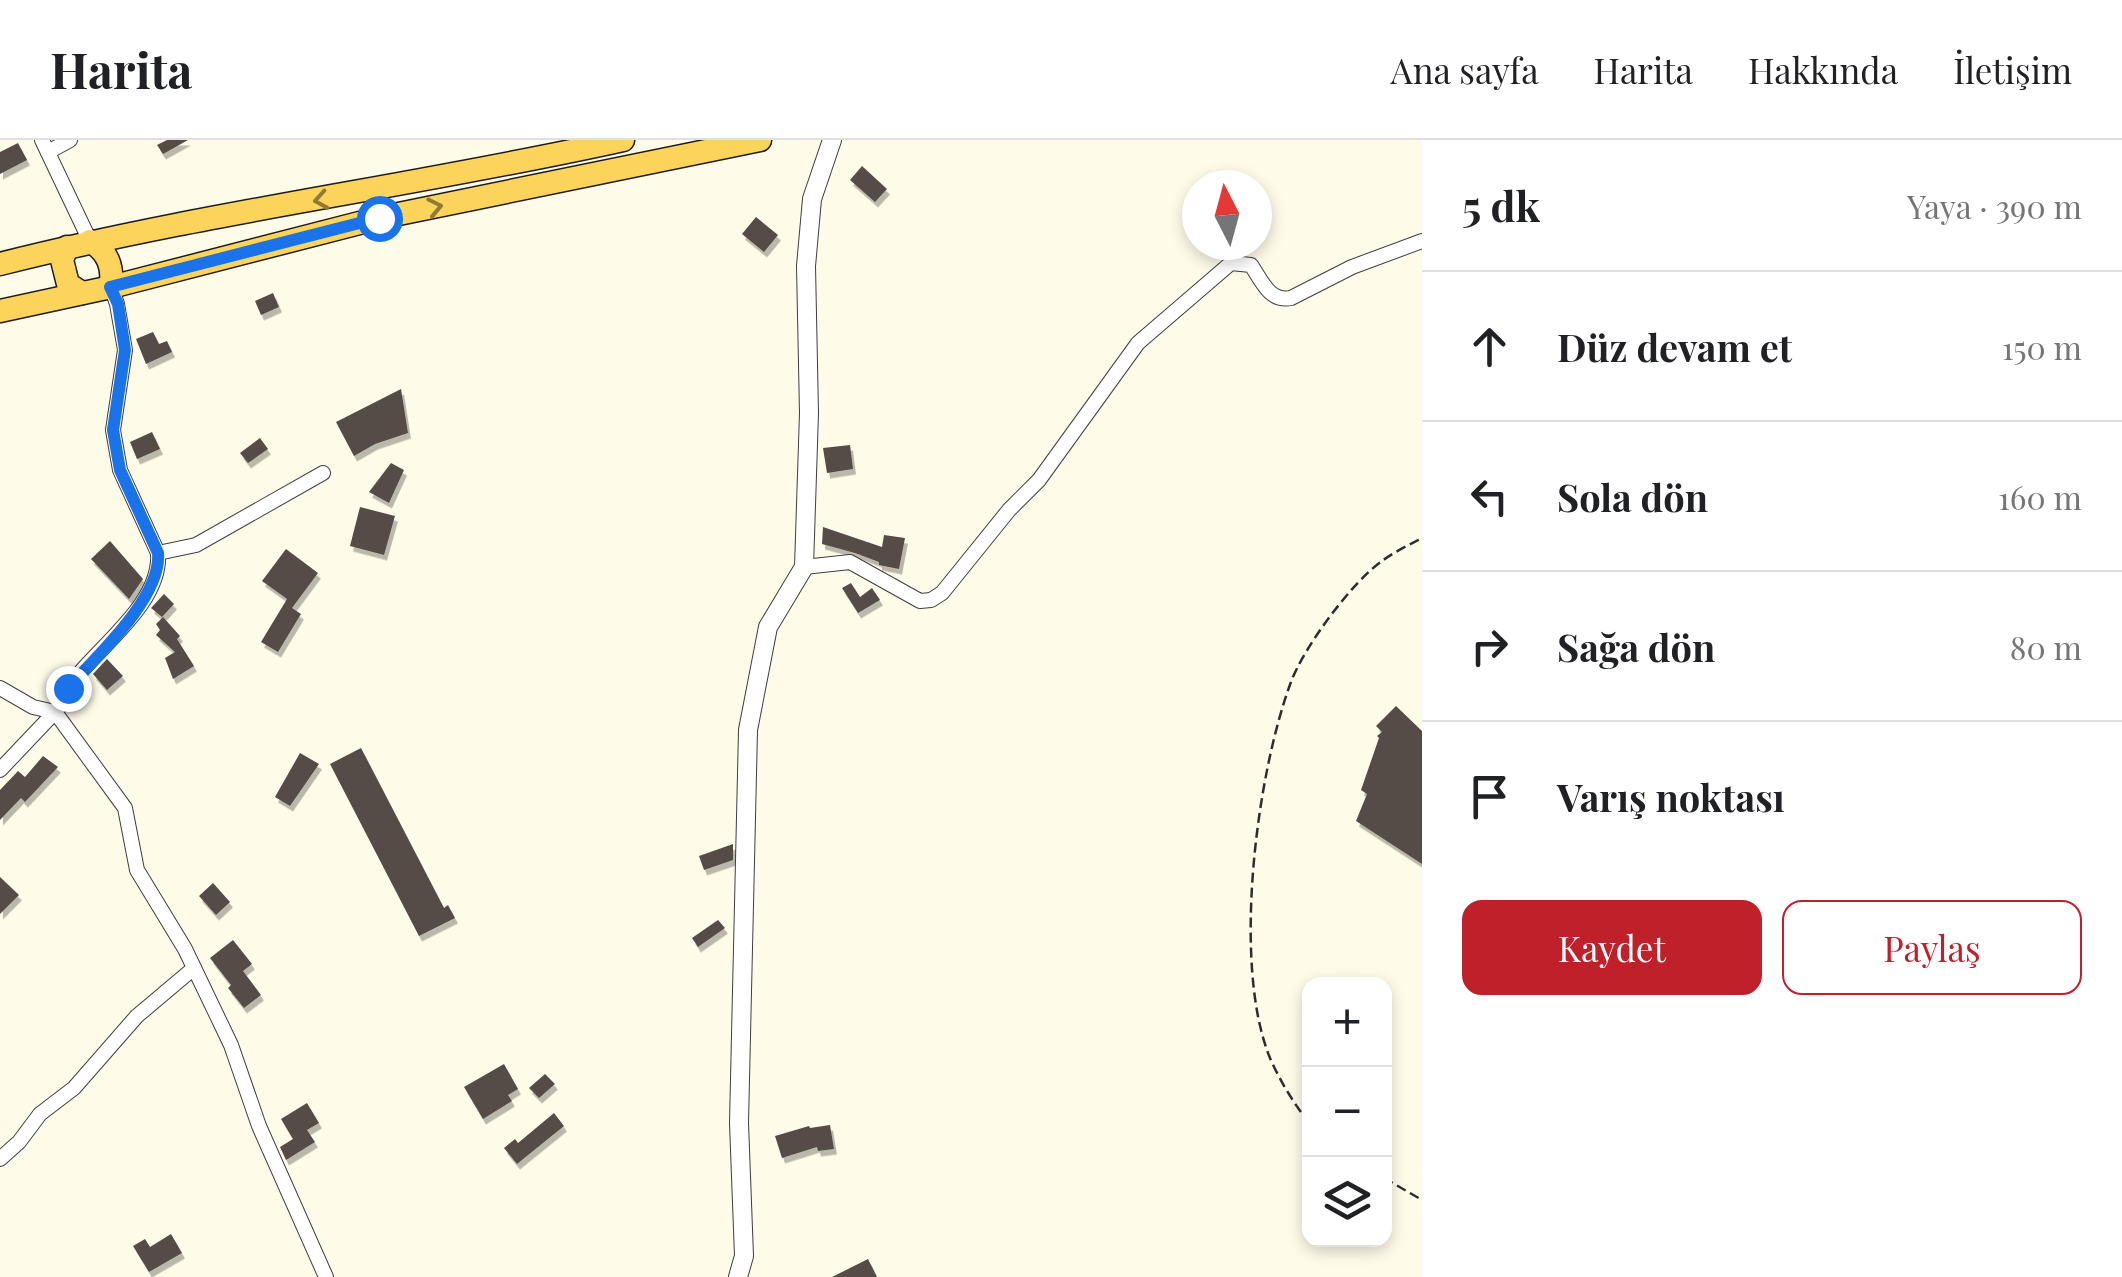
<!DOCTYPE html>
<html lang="tr">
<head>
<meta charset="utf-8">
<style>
	:root { --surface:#fff; --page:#f2f2f2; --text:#202124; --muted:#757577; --line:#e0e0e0; --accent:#bf2029 }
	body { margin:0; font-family:"Playfair Display",serif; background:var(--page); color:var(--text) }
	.controls { position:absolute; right:30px; bottom:30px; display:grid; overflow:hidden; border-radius:20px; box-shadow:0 5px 15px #0003 }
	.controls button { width:90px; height:90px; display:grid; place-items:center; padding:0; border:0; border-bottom:2px solid var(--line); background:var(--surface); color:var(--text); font:50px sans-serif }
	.compass { position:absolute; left:1182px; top:30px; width:90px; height:90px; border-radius:50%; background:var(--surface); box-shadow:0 5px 15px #0003; rotate:354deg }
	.stop { position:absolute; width:30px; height:30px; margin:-22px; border:8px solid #1a73e8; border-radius:50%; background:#fff }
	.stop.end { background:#1a73e8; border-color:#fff; box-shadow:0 2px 10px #0008 }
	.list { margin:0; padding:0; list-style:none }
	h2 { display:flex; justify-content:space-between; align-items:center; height:130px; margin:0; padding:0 40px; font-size:42px }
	h2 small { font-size:32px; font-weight:400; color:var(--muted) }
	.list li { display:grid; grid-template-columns:65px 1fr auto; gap:30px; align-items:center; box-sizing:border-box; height:150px; padding:0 40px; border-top:2px solid var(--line) }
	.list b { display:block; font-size:38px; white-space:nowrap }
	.list em { font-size:32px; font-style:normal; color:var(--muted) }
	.actions { display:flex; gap:20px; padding:30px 40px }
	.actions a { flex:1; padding:22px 0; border:2px solid var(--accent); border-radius:20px; text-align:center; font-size:35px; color:var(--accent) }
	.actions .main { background:var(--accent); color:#fff }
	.icon { flex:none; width:55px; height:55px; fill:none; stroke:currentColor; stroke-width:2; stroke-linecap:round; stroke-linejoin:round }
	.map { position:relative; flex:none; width:1422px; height:1137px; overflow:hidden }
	header { display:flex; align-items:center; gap:60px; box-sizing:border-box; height:140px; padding:0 50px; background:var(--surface); border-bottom:2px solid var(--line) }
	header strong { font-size:48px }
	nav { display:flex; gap:55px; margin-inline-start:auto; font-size:35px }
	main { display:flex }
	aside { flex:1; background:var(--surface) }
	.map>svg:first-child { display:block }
	.building { fill:#544c47; filter:url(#shadow) }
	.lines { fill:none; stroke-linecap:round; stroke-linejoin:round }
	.minor-casing { stroke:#3e3e3e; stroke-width:16 }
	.tertiary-casing { stroke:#3e3e3e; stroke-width:20 }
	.primary-casing { stroke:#1c1c1c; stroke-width:25 }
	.path { stroke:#2d2d2d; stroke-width:2.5; stroke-dasharray:10 5; stroke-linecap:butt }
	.minor { stroke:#fff; stroke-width:14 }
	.tertiary { stroke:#fff; stroke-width:18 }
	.primary { stroke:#fdd45b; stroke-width:22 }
	.oneway { stroke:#907a37 }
	.route { stroke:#1a73e8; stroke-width:12 }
</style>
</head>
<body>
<header>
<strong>Harita</strong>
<nav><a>Ana sayfa</a><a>Harita</a><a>Hakkında</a><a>İletişim</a></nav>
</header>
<main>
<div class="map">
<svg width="1422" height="1137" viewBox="0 0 1422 1137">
	<defs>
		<filter id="shadow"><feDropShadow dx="3" dy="5.5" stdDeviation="0" flood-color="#0004"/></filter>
	</defs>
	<rect width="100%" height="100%" fill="#fffbe9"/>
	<g class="building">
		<path d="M167,0H188L163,14L157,5Z"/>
		<path d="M18,3L27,20L0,34V12Z"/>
		<path d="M862,26L887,49L875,62L850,40Z"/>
		<path d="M756,77L778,95L764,112L742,94Z"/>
		<path d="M273,153L279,167L261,175L255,161Z"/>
		<path d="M153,192L159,204L167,201L172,212L146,224L136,199Z"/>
		<path d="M401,249L408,293L375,304L354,316L336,282Z"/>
		<path d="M152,292L160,309L137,319L130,302Z"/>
		<path d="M260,298L268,309L248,323L240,313Z"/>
		<path d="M850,305L853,329L827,333L823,308Z"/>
		<path d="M391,323L404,330L389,363L369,352Z"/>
		<path d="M360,367L395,376L384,415L350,406Z"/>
		<path d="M823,387L882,407L884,395L905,398L899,429L879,425V422L855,413L822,404Z"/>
		<path d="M110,401L143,439L129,459L91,419Z"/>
		<path d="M286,409L318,433L292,468L301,474L278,512L261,502L287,459L262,441Z"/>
		<path d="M851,443L860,457L872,448L880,460L858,473L842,448Z"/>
		<path d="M164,454L174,464L162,477L151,468Z"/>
		<path d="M163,477L180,496L177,499L194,526L173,539L165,518L175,512L156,495L160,490L156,484Z"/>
		<path d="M107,519L123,536L107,550L93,534Z"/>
		<path d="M1396,566L1422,591V724L1356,681L1367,654L1361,650L1379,598L1377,596L1382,592L1376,586Z"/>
		<path d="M361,608L444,768L448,765L455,778L419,796L330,624Z"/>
		<path d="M300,613L319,624L290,666L275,657Z"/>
		<path d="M43,616L58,627L25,662L21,658L0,680V650L18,631L25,637Z"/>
		<path d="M733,704V720L704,730L699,716Z"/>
		<path d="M0,737L19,755L0,774Z"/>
		<path d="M213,743L230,762L216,775L199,756Z"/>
		<path d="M718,780L725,788L698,807L692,798Z"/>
		<path d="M233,800L252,824L243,831L261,855L244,868L228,848L231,845L210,818Z"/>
		<path d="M504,924L518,949L508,955L512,961L483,979L464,947Z"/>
		<path d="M545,934L555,944L539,958L529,948Z"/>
		<path d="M307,963L319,983L307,990L315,1002L286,1020L280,1007L293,999L281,979Z"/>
		<path d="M554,973L564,986L517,1024L504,1008L515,999L518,1003Z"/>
		<path d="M830,985L834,1009L818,1011L817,1007L782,1018L775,996L809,986L810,988Z"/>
		<path d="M171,1094L182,1113L149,1132L133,1106L145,1099L150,1107Z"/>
		<path d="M868,1119L877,1137H832Z"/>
	</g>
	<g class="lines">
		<defs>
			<g id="minor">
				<path d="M42,0L90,101"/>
				<path d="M48,12L70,0"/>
				<path d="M111,147L117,164L125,210L113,290L120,330L158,413C162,464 97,507 69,546C63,554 63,565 55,572L125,668L137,730L185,809L231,905L259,986L326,1137"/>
				<path d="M158,413L196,405L323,333"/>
				<path d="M804,427L850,422L920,461L931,460L942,453L1009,370L1039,340L1138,203L1231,123L1251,125C1262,141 1269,162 1291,158L1352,127L1422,101"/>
				<path d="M0,548L33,567L55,572L0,630"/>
				<path d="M0,1019L19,1002L40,974L74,948L137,876L194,828"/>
			</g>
			<path id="tertiary" d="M738,1137L744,1116L739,983L748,590L768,487L804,427L809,273L806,126L812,59L832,0"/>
			<g id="primary">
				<path d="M90,101C108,112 113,126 111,147"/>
				<path d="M67,107L62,120L68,144L82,153"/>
				<path d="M0,124C205,72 416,46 623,0"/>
				<path d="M0,171L111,147L379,78L760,0"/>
			</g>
		</defs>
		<use href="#minor" class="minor-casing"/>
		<use href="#tertiary" class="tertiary-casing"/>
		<use href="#primary" class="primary-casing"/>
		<g class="path">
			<path d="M1310,984C1294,964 1280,941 1270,918C1232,825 1256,636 1291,542C1304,507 1352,442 1382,421C1394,412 1409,405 1422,398"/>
			<path d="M1384,1038L1422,1060"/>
		</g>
		<use href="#minor" class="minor"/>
		<use href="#tertiary" class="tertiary"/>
		<use href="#primary" class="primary"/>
	</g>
	<defs><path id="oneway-chevron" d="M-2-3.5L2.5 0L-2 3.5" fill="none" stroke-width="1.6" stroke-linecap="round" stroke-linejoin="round" transform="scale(2.5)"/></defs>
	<g class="oneway">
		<use href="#oneway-chevron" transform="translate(321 60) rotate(170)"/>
		<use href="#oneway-chevron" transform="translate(435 67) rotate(-12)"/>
	</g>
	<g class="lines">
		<path class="route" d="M68,548C97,516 162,457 158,413L120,330L113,290L125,210L118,164L110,147L379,78"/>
	</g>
</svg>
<div class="controls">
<button>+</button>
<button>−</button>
<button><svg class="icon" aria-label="layers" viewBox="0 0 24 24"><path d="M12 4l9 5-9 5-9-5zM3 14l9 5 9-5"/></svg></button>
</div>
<svg class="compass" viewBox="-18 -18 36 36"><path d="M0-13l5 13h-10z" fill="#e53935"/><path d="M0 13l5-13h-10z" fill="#757577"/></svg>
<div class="stop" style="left:379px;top:78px"></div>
<div class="stop end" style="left:68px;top:548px"></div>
</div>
<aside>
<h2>5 dk<small>Yaya · 390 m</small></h2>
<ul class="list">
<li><svg class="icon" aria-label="ahead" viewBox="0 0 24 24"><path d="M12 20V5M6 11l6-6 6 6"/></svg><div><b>Düz devam et</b></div><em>150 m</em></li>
<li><svg class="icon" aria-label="left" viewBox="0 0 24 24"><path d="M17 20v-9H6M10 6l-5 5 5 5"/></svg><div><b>Sola dön</b></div><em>160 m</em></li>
<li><svg class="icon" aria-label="right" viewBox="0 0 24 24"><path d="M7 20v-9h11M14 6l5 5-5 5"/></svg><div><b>Sağa dön</b></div><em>80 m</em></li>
<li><svg class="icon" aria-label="arrive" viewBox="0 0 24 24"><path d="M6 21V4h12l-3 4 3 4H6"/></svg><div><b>Varış noktası</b></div></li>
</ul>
<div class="actions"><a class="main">Kaydet</a><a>Paylaş</a></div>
</aside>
</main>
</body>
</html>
